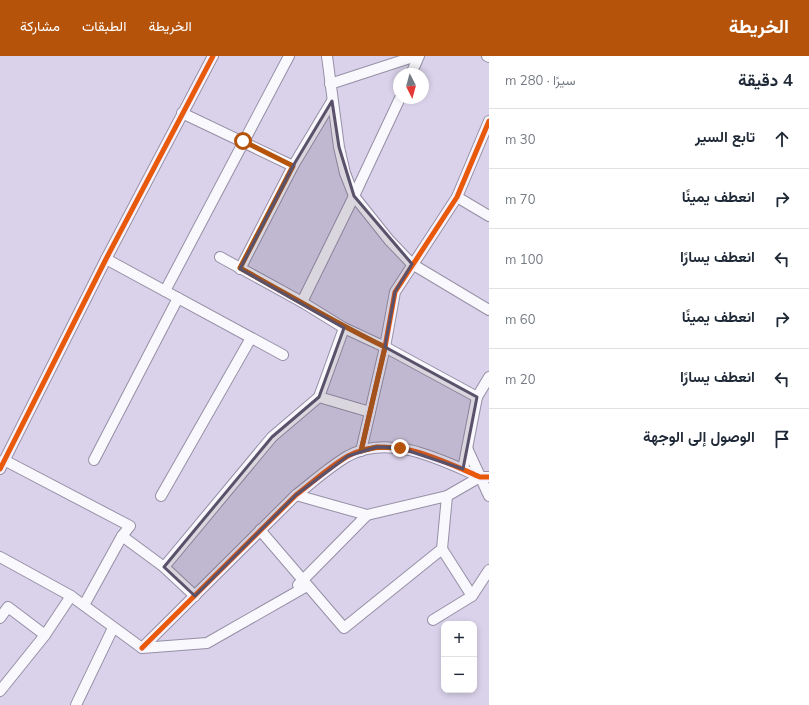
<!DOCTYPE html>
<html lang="ar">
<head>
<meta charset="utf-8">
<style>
	:root { --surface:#fff; --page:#f2f2f3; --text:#1f2937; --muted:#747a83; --line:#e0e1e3; --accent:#b45309 }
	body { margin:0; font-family:Mulish,Vazirmatn,sans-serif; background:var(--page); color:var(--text); direction:rtl }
	.controls { position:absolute; right:12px; bottom:12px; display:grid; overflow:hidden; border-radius:8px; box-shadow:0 2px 6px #0003 }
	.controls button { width:36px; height:36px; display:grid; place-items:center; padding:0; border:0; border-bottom:1px solid var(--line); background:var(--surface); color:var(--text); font:20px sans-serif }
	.compass { position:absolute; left:393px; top:12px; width:36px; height:36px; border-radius:50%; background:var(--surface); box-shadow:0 2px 6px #0003; rotate:174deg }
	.stop { position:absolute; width:12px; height:12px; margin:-9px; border:3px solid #b45309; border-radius:50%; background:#fff }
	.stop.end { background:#b45309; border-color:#fff; box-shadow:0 1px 4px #0008 }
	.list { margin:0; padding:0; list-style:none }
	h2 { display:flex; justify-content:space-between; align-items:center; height:52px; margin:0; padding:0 16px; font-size:17px }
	h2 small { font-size:13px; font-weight:400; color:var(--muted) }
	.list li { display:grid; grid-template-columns:26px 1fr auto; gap:12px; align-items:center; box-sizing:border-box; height:60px; padding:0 16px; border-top:1px solid var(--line) }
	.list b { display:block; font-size:15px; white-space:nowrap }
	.list em { font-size:13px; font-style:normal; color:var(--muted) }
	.icon { flex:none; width:22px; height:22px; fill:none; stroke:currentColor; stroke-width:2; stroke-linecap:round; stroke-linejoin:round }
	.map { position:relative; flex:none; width:489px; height:649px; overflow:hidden; direction:ltr }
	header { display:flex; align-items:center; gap:24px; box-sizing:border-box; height:56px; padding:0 20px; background:var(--accent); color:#fff }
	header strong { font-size:19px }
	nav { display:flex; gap:22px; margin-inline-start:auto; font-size:14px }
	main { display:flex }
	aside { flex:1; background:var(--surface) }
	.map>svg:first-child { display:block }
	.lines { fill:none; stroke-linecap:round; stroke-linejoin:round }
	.street-casing { stroke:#968fa6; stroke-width:12 }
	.street { stroke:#f9f8fc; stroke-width:10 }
	.cycleway-casing { stroke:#f3effe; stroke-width:8 }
	.cycleway { stroke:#e8590c; stroke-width:5 }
	.route { stroke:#b45309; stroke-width:5 }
	.marked { fill:#5a516b; fill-opacity:0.2; stroke:#5a516b; stroke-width:3; stroke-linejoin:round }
</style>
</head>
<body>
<header>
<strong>الخريطة</strong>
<nav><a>الخريطة</a><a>الطبقات</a><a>مشاركة</a></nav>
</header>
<main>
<aside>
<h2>4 دقيقة<small>سيرًا · 280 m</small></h2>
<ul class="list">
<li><svg class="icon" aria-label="ahead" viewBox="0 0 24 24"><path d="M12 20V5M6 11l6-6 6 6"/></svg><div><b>تابع السير</b></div><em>30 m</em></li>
<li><svg class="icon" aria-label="right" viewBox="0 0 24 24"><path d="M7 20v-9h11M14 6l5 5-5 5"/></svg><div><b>انعطف يمينًا</b></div><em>70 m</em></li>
<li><svg class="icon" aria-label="left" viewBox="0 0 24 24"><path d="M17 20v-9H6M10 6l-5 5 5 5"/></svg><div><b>انعطف يسارًا</b></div><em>100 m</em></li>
<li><svg class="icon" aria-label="right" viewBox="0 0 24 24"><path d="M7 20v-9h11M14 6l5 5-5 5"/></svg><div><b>انعطف يمينًا</b></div><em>60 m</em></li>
<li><svg class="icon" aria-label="left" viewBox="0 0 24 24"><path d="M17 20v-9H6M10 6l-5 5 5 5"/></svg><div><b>انعطف يسارًا</b></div><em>20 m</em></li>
<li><svg class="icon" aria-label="arrive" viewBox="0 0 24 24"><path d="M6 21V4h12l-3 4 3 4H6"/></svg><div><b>الوصول إلى الوجهة</b></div></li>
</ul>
</aside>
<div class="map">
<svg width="489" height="649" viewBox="0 0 489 649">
	<rect width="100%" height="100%" fill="#d9d2ea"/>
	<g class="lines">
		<defs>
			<g id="street">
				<path d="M327,0L339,91L345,117L354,140L389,184L412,208L489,254"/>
				<path d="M487,0L489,1"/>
				<path d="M411,18L419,0"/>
				<path d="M330,28L416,0"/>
				<path d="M182,57L293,110"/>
				<path d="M457,141L489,160"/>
				<path d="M220,201L302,246L344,272L385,291L477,341"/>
				<path d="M106,203L283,299"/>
				<path d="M240,213L293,110L332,45"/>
				<path d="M165,235L289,0"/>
				<path d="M302,246L354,140L400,42"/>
				<path d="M344,272L319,341L370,356"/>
				<path d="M467,392L489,440"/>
				<path d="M361,395L385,291L395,236L457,141L489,65"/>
				<path d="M4,404L130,470L122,480L84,549"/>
				<path d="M94,404L178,242"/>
				<path d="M0,413L106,203L213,0"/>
				<path d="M463,413L477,341L489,321"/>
				<path d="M296,439L367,459L447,440L480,421"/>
				<path d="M161,440L251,282"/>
				<path d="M260,474L344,572L442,493L447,440"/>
				<path d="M122,480L164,511L195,540"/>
				<path d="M442,493L472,540"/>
				<path d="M0,501L71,540L142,592L207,587L307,530"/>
				<path d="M164,511L272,381L319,341"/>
				<path d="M298,529L367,459"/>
				<path d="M0,562L8,551L45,579"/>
				<path d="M433,564L472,540L489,514"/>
				<path d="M142,592L296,439C313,426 329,411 348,400C390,377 441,404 480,421H489"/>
				<path d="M0,635L45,579L71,540"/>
				<path d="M76,649L113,572"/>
			</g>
		</defs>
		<use href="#street" class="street-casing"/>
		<use href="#street" class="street"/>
		<defs>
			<g id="cycleway">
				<path d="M361,395L385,291L395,236L457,141L489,65"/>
				<path d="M0,413L106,203L213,0"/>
				<path d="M142,592L296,439C313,426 329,411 348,400C390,377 441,404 480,421H489"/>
			</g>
		</defs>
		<use href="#cycleway" class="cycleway-casing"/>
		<use href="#cycleway" class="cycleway"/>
	</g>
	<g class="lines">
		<path class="route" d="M243,85L293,110L240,212C289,239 335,267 385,291L361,395L377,391L400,392"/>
	</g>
	<path class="marked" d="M332,45L339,91L354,140L412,208L395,236L385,291L477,341L463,413L400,392L377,391L348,400L296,439L195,540L164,511L272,381L319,341L344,272L240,213L293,110Z"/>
</svg>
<div class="controls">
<button>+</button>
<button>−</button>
</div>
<svg class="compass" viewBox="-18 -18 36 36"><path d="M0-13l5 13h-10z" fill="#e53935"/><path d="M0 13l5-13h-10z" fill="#747a83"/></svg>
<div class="stop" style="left:243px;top:85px"></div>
<div class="stop end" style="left:400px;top:392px"></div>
</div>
</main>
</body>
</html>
